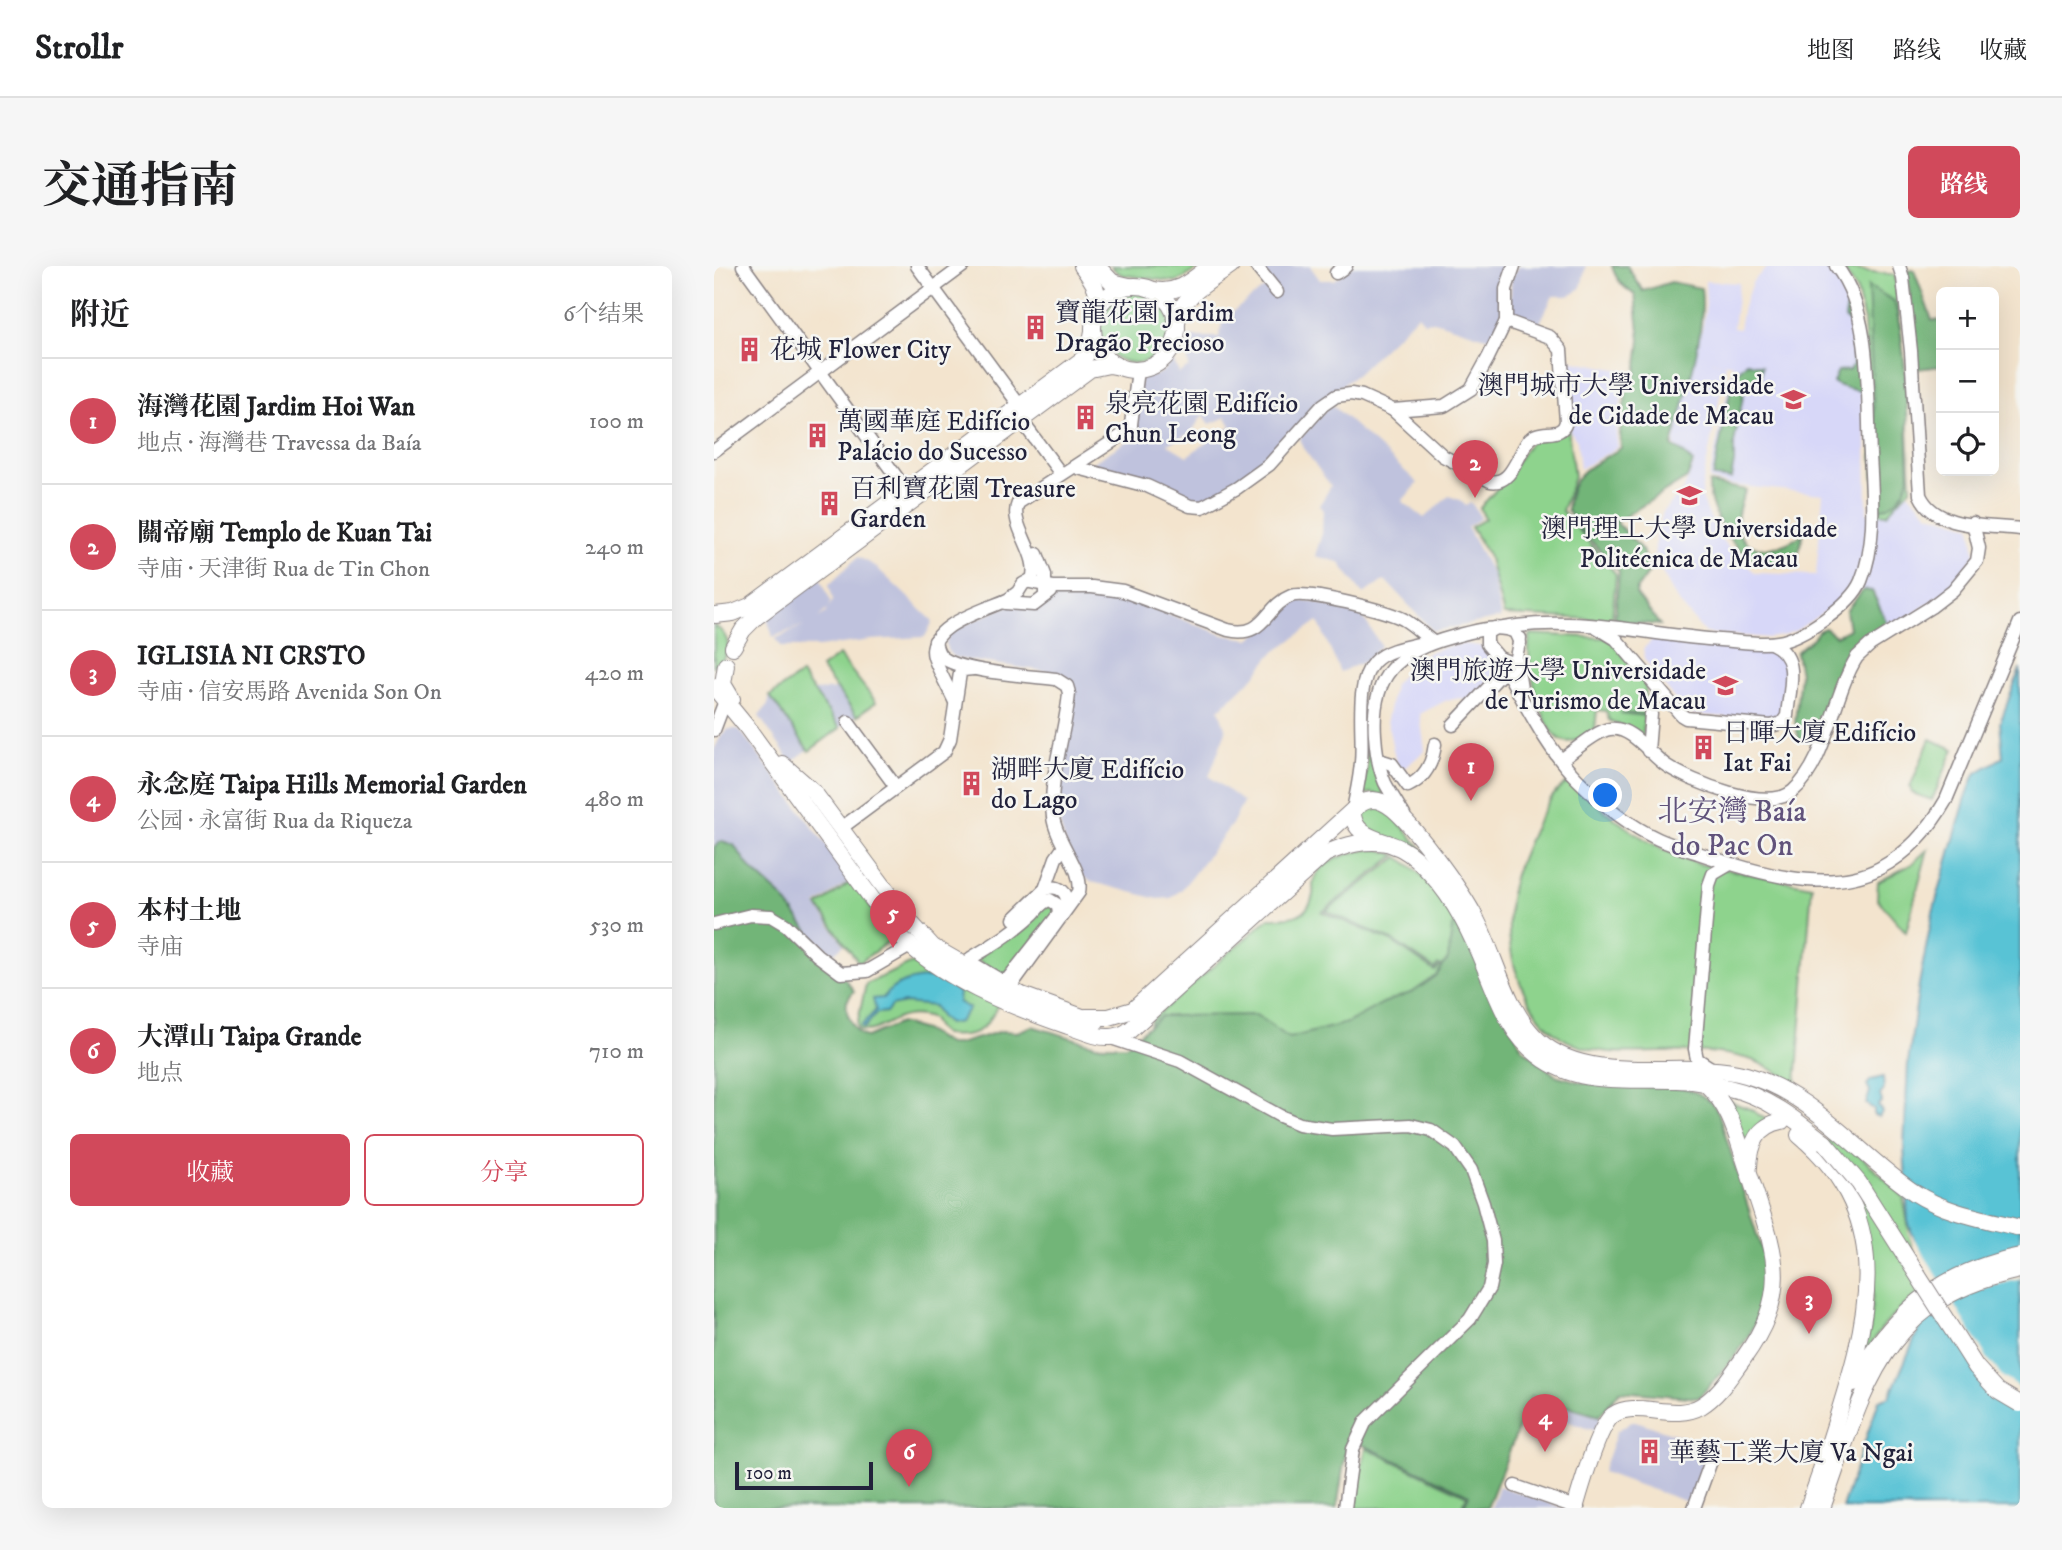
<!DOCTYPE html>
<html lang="zh">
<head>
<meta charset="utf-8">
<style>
	:root { --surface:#fff; --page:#f6f6f6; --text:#202124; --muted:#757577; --line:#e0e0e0; --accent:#d1495b }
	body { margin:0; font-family:"IM FELL DW Pica","Noto Serif SC",serif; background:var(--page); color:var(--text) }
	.controls { position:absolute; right:21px; top:21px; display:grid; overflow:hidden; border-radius:10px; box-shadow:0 7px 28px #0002 }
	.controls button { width:63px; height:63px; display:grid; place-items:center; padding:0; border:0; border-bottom:2px solid var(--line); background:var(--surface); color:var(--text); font:35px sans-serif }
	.scale { position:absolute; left:21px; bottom:18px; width:138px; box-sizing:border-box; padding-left:7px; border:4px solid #22223b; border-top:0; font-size:19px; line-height:24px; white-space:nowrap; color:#22223b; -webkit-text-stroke:5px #f6f6f2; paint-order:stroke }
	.you { position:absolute; left:892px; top:530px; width:24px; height:24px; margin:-18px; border:5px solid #fff; border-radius:50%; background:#1a73e8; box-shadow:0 0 0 10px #1a73e833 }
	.badge { display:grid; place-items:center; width:46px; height:46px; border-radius:50%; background:var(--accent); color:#fff; font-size:23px; font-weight:700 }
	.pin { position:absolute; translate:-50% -58px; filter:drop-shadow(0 2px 4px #0008) }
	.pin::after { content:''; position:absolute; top:37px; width:24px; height:21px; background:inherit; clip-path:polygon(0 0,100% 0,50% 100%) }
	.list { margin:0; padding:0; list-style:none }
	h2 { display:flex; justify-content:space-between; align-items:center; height:91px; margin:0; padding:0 28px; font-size:30px }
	h2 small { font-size:23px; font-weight:400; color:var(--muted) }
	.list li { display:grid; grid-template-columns:46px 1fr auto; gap:21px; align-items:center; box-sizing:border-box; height:126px; padding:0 28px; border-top:2px solid var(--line) }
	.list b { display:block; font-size:26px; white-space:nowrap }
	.list p { margin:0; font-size:23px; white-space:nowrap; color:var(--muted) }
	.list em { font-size:23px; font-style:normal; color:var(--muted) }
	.actions { display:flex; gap:14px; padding:21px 28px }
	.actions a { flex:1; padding:16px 0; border:2px solid var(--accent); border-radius:10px; text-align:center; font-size:24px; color:var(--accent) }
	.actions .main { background:var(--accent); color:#fff }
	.icon { flex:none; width:38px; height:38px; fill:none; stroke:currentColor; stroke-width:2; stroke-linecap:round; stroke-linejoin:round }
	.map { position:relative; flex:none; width:1306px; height:1242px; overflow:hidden; border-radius:10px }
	header { display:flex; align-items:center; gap:42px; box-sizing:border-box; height:98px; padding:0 35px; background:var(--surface); border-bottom:2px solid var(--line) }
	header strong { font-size:33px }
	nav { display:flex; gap:38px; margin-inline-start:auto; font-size:24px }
	.intro { display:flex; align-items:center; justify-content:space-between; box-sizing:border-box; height:168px; padding:0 42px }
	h1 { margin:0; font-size:49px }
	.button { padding:18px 32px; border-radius:10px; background:var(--accent); color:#fff; font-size:24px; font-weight:700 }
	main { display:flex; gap:42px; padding:0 42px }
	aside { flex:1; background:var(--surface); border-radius:10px; box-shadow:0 7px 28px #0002 }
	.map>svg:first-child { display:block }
	.built { fill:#d7d7f8; fill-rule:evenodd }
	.industrial { fill:#bfc2dd; fill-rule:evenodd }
	.green { fill:#8ed38d; stroke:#587a64; stroke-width:2 }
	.forest { fill:#72b578; stroke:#4a6c5a; stroke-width:2 }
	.water { fill:#59c3d5; stroke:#3e7288; stroke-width:2 }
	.pier { fill:#f3e4ce }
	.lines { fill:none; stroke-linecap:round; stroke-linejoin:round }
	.minor-casing { stroke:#8a8384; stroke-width:15 }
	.major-casing { stroke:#8a8384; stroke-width:18 }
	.minor { stroke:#fff; stroke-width:12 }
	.major { stroke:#fff; stroke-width:16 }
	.major-bridge-casing { stroke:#8a8384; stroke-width:18; stroke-linecap:butt }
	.major-bridge { stroke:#fff; stroke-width:16 }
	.labels { text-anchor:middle; stroke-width:5; stroke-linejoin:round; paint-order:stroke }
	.poi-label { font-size:26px; fill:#22223b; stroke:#f6f6f2; text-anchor:start }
	.quarter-label { font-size:30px; fill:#60527b; stroke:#f6f6f2 }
</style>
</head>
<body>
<header>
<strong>Strollr</strong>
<nav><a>地图</a><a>路线</a><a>收藏</a></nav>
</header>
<div class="intro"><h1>交通指南</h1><a class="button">路线</a></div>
<main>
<aside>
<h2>附近<small>6个结果</small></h2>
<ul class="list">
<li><span class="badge">1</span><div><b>海灣花園 Jardim Hoi Wan</b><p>地点 · 海灣巷 Travessa da Baía</p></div><em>100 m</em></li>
<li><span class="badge">2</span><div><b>關帝廟 Templo de Kuan Tai</b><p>寺庙 · 天津街 Rua de Tin Chon</p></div><em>240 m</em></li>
<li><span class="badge">3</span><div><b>IGLISIA NI CRSTO</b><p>寺庙 · 信安馬路 Avenida Son On</p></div><em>420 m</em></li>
<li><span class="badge">4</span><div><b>永念庭 Taipa Hills Memorial Garden</b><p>公园 · 永富街 Rua da Riqueza</p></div><em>480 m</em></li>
<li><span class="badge">5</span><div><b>本村土地</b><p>寺庙</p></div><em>530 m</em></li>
<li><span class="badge">6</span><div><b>大潭山 Taipa Grande</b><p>地点</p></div><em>710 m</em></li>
</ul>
<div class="actions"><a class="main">收藏</a><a>分享</a></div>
</aside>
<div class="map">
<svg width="1306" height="1242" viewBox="0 0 1306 1242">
	<rect width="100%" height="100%" fill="#f6f6f2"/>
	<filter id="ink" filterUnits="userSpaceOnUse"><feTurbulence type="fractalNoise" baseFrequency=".0143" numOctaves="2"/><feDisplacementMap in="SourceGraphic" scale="14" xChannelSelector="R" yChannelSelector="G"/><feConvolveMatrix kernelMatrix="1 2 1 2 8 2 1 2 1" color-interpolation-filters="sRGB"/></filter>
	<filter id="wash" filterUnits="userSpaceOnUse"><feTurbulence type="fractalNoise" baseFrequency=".00686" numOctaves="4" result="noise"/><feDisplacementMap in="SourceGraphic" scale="28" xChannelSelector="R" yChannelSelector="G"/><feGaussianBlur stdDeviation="1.57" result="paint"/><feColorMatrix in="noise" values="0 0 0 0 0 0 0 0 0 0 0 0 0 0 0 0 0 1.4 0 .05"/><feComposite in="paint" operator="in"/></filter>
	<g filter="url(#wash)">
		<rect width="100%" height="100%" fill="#f3e4ce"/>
		<g class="built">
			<path d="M1055,0H1119L1135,22L1152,171L1153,248L1172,249L1194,227L1215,248L1257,260L1261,289L1239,320L1176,365L1160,326L1145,323L1083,364L1068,370L1055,372L991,367L963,334L940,291L942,270L949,246L970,223L980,198L968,185L960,179L989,59L992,38L991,15L1025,17L1019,62L1025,63L1029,41L1039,15ZM995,94L1019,98L995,214L1018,219L1109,228L1102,309L1042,307L1018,287L1005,270L993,245L988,232V221L1012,98Z"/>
			<path d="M855,94L912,105L902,168L904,181L866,203L863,175L856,165L853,110Z"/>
			<path d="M939,373L1057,381L1072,390L1070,450L1065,455L972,448L930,393V382Z"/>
			<path d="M750,378L765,380L771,383L788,403L759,435L746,432L731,435L706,448L711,485L684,507L673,454L680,419L696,400L715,386L735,380Z"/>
		</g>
		<g class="industrial">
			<path d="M544,0H596L606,14H620L639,0H791L789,5L787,61L775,72L720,55L710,56L704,49L643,108L601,140L585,161L546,199L498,231L475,235L373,200L413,175L418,166L427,109L440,110L449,105L459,94L465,107L475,101L472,85V71H505L509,53L556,18ZM489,148L496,158L512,151L517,160L473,190L453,178L477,167Z"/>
			<path d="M804,0H872L867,21L861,27L854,30H839L823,63L796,50L797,14Z"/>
			<path d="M617,138L704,217L688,235L710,252L735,230L746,234L752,240L757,236L767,252L753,261L778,308L787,352L719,365L671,314L649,328L625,296L601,290L608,268L609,243L605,240L617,220L589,182L586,172Z"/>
			<path d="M144,291L161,300L219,355L211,371L157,374L105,381H68L61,373L90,359L59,371L53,352L106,311L117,335L115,342L104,352L112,347L119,334L115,318Z"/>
			<path d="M344,326L392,327L413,332L509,369L535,373L546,366L570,340L579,334L599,335L649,351L667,380L652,395L626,406L604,355L558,388L540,411L505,443L512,465L495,510L529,536L518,558L468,623L457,632L444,633L378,616L369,611L352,579L344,552V523L360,423L354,413L344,407L246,393L238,390L233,384L232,377L234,370L242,363L293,340Z"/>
			<path d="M125,423L149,445L77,496L45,450L54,439L56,428Z"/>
			<path d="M15,463H25L138,613L102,639L130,679L119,688L87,663L0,618V484L8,468Z"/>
			<path d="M827,1134L887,1152L881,1165L822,1145Z"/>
			<path d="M916,1156H925L996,1180L976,1237L888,1206L903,1165Z"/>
			<path d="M785,1220L850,1242H777Z"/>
		</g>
		<g class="green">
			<path d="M397,0H489L463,16L409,9L403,6Z"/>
			<path d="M1129,2L1181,9L1191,102L1197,222L1173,248L1162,247L1150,55L1143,25Z"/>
			<circle cx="421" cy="62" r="35"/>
			<path d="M854,163L860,211L848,245L902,308L898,354L790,349L774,289L757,261L771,253L766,242L787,218L817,175Z"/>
			<path d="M0,359C18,371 19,388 0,400Z"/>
			<path d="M817,368L892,372L898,375L932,419L930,448L906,447L930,450L929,472L895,454L892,445L883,444L881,463C871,469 859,480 847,474C828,466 808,386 817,368Z"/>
			<path d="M125,389L162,436L143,450L107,402Z"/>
			<path d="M87,408L126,462L95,485L56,430Z"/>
			<path d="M657,464L662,502L670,530L657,527L647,529L653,503L652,465Z"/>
			<path d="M1216,473L1240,483L1218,534L1198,527L1196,521Z"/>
			<path d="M854,517L861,518C898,554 936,582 985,598L1098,620L1082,818C1067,809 1052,798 1035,793C941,765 842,833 801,702C792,672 792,627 805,598C813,578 834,524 854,517Z"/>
			<path d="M654,539L669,541L678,548C706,581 733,612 756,650C789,705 790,771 858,800L962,808V811L856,803C834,794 818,781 805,762L755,655L724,609L694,581L661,567L647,556V546Z"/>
			<path d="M663,583L682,589L608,646L677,675L721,705L725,701L737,702L817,797L433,767L437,754L555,652C574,652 594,653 599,629C600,624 598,618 600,613C608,592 644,584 663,583Z"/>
			<path d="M1214,583L1192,666L1163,633L1164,616L1198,598Z"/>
			<path d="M684,591C701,601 744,640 744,662C744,674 738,688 735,700L724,699L721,703L678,674L612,645Z"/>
			<path d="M138,615L179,672L145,697L104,640Z"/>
			<path d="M333,637L343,645L292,708H286L262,693Z"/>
			<path d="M198,697L227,706L285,737C272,765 262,772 231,769L223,762L218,753C181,739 169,770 146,764L143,759L152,718Z"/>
			<path d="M1014,835L1036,843L1054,855L1032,878Z"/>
			<path d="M1122,867L1189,930L1206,1027C1172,1053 1164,1065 1143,1102L1156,1064L1160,1007L1156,981L1107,884Z"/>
			<path d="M652,1182L753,1230L747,1242H642L645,1211Z"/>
		</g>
		<g class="forest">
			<path d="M898,0H913L929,25L957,16L987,22C993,68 970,134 958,180L967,185L979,197L973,212L902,256L928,284L935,306L923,323L922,328L946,359L905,355L901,352L905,305L866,263L853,244C857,204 876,201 907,182L906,167L914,114L922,109L926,74L921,29C909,21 902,14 898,0Z"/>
			<path d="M1200,4L1218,54L1227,55V100L1204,103L1193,5Z"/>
			<path d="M1154,20L1180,35C1195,91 1192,153 1195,210C1192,227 1181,241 1164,243Z"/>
			<path d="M1133,40H1140L1150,127C1140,122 1127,123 1119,116L1124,105L1135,104L1139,99L1138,59L1131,53Z"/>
			<path d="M1033,96L1048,100L1046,114L1030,125L1020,177V196L1017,213L999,211L1019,111Z"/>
			<path d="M995,217L1032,224C1006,277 1044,299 1089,268C1087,276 1087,287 1081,293C1068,307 1037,295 1026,284C1009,269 994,239 995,217Z"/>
			<path d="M1149,324L1158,325L1172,355C1159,371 1148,389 1127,392C1121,421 1119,453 1100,477L1085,473L1081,456L1086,408L1082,387C1089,377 1098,377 1104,365L1111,362L1122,370L1135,363L1132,345Z"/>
			<path d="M8,575L20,579L36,602L68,631L140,725C137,729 134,732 133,736C130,748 142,769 153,771L186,757L210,764L234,778H244L288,765L303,766L318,760L382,779H412L447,750L542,749L575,772L633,757L669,737L699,726L722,710L734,693L738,661L745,657L808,782L841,809L870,817L970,822C985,827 995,831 1004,846L1050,991C1060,1052 1022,1091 984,1132L906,1125L885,1150L817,1130L773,1242H749L755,1229L634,1172L623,1242H0V581Z"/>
		</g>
		<g class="water">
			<path d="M1306,403V1242H1128L1165,1134L1176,1130L1209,1053L1203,984L1194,955L1190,880L1194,797L1205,718L1219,646L1252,531L1261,508L1289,491L1286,457Z"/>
			<path d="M222,711L245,726L244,736L255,742L245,756L234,758L227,752L220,740L191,737L177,740L173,746L163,747L150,762L147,760L162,744L159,733L169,732C180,715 203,712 222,711Z"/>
			<path d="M1169,811L1170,824L1166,829L1168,835L1164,839L1168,846L1165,851L1160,849V843L1152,838L1156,825L1153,819L1157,814Z"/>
		</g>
		<path class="pier" d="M1193,962L1226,1014L1306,984V1013L1266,1023L1239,1036L1274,1093L1289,1111L1306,1122V1143L1220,1046L1205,1052L1204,996Z"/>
	</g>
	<g filter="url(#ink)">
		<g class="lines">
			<defs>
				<g id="minor">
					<path d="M29,0L192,224"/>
					<path d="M203,0L306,140"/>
					<path d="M542,0L563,26"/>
					<path d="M1185,0L1189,12L1197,85L1206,229C1222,264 1273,259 1306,263"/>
					<path d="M622,7L632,0"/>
					<path d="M679,144L729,190L776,215C798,220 804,187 815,174C826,161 847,174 852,156L847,84L836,71L792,55"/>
					<path d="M307,154L347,208"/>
					<path d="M416,166L424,104"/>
					<path d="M0,185L249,0"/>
					<path d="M364,202L433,220L476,240L488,241L523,222L555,199L609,139L622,130L637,128L648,130L679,144L730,140L757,123L774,92L792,55V23L800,0"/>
					<path d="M323,288L331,309V330"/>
					<path d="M316,316L340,321H378L409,325L514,364C551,373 551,340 577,330C592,324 673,345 689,353C700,359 709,369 719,376"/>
					<path d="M291,337L320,339L337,326"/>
					<path d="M781,362L773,367V378L785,392L793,395"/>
					<path d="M790,362C861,349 935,369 1006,374C1025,375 1046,379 1064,376C1089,372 1137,339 1147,315C1163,276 1158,230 1156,189C1153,131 1159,47 1122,0"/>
					<path d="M884,362L902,373L967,449L972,452L1057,460L1068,457L1073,450C1075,422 1088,391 1057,377"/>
					<path d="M806,372L802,391L807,423"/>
					<path d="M221,375C222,380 223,386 227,390C242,406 318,410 342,413L353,420L355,427C352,465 334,514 339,551C342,576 370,604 365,626L294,724"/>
					<path d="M785,392C809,432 830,480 863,513C886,536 914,559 944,573C957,579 971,583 984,587C1036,605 1114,630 1166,602C1195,587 1216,562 1232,534L1306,356"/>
					<path d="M241,436C234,421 225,406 220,391C211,359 273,344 295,333L304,326L309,318L318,313C327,289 294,259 304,237L407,170L417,159"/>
					<path d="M134,456L182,521"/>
					<path d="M739,459L792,403"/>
					<path d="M0,464L11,435"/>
					<path d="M934,485L937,448"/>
					<path d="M665,494L678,498L694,520C711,512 719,496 721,478"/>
					<path d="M847,494C859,486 883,464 896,463C918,460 936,489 953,500C978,516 1053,547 1079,525C1113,496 1119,428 1143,391L1156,379L1217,341L1239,324L1263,295L1265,282L1259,257"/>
					<path d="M639,544C642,528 646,512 647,496C650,468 640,418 660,396C670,385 690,381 704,378"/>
					<path d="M690,549C684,539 677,528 671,517C665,503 662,485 661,469C657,410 682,386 738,371C758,366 782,357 801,366L806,377"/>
					<path d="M126,563L230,486L236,473L246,407L249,404L259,403"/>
					<path d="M331,623C345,618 355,626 353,641"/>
					<path d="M336,634L344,639L345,648L293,714H286L256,696L257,692C278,680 301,665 319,648C325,642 327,636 336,634Z"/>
					<path d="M300,653L331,623L342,592L349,582"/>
					<path d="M0,658L37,649L57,650L72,659L103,689L127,707L153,705L196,680"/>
					<path d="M394,771L466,795L566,850L585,858L618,863L697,859L717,864L741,881L757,904L769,937L779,975L780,998L775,1022L756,1053L652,1155L639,1183L631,1242"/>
					<path d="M997,802L983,793L981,783L995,619L999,608L1016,598"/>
					<path d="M801,1220L864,1242"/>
					<path d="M980,1242L997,1195"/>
				</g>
				<g id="major">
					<path d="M368,0C378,14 387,25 383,44"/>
					<path d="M383,0L398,16L415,20"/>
					<circle cx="421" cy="62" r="42"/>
					<path d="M440,24C464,29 479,13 496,0"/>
					<path d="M463,57C465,30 497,15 517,0"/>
					<path d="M1,349L19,347L36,340L369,93L375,85L379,65"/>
					<path d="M19,381L29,364L42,351L376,103L395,99L406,101"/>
					<path d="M12,399L9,418L18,433"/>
					<path d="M0,421L32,460L183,667C227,713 296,740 354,760C367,764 382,772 396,771C404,771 410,768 416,764L611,588C633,578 650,574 674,577"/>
					<path d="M68,498L99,525L196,656L219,681L294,724L382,756"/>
					<path d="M639,544C637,572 669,573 688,583C699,589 708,598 716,607C742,635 758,670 772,704C785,735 796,768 824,789C864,821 914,812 962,814C980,814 998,818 1015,822C1052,830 1082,854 1111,877"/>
					<path d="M372,751H395L419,744L639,544C648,536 656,531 668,536C692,545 751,630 763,655C781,690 792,740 819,769C869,824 968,791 1032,809C1100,828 1144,889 1201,927C1232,947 1271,953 1306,962"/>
					<path d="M1085,869C1200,965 1141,1089 1106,1207"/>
					<path d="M1035,901C1036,878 1043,860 1068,855"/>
					<path d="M1140,1117C1175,1048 1229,1005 1306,990"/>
					<path d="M861,1242C867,1222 884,1160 899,1149C922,1133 960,1156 987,1140C1005,1129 1017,1109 1029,1093C1081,1021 1059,983 1035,907C1023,873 1019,844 992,818"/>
					<path d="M1094,1242L1110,1197"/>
					<path d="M1108,1242C1151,1123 1165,1034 1306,1004"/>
				</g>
			</defs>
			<use href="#minor" class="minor-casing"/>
			<use href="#major" class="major-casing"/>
			<use href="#minor" class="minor"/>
			<use href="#major" class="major"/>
			<defs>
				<path id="major-bridge" d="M1111,877L1145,917L1262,1101L1284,1125L1306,1138"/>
			</defs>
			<use href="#major-bridge" class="major-bridge-casing"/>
			<use href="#major-bridge" class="major-bridge"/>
		</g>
	</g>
	<defs>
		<symbol id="building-bare" viewBox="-9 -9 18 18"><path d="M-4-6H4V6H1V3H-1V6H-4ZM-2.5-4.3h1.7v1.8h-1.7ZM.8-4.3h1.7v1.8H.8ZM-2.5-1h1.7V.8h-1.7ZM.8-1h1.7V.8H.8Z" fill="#d1495b" stroke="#f6f6f2" stroke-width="2.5" paint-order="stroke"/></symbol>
		<symbol id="university-bare" viewBox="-9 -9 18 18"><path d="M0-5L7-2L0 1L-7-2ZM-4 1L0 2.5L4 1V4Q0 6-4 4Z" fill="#d1495b" stroke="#f6f6f2" stroke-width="2.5" paint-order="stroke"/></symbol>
	</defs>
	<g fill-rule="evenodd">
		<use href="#building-bare" x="304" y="44" width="35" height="35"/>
		<use href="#building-bare" x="18" y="66" width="35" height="35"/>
		<use href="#university-bare" x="1062" y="116" width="35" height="35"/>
		<use href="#building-bare" x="354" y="134" width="35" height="35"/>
		<use href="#building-bare" x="86" y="152" width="35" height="35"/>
		<use href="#university-bare" x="958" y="212" width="35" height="35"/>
		<use href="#building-bare" x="98" y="220" width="35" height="35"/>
		<use href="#university-bare" x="994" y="402" width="35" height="35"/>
		<use href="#building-bare" x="972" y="464" width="35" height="35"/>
		<use href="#building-bare" x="240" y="500" width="35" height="35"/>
		<use href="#building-bare" x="918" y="1168" width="35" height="35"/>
	</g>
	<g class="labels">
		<g class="poi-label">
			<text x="341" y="55">寶龍花園 Jardim<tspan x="341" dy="30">Dragão Precioso</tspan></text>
			<text x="56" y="92">花城 Flower City</text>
			<text x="1060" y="128" text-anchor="end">澳門城市大學 Universidade<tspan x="1060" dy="30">de Cidade de Macau</tspan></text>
			<text x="391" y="146">泉亮花園 Edifício<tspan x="391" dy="30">Chun Leong</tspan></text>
			<text x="123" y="164">萬國華庭 Edifício<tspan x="123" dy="30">Palácio do Sucesso</tspan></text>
			<text x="136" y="231">百利寶花園 Treasure<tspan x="136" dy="30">Garden</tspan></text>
			<text x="975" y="271" text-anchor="middle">澳門理工大學 Universidade<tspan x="975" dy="30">Politécnica de Macau</tspan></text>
			<text x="992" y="413" text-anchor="end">澳門旅遊大學 Universidade<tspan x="992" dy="30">de Turismo de Macau</tspan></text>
			<text x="1009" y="475">日暉大廈 Edifício<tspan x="1009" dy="30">Iat Fai</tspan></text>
			<text x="277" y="512">湖畔大廈 Edifício<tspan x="277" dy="30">do Lago</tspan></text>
			<text x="955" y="1195">華藝工業大廈 Va Ngai</text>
		</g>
		<g class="quarter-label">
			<text x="1018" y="555">北安灣 Baía<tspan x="1018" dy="34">do Pac On</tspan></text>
		</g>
	</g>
</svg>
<div class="controls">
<button>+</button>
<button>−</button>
<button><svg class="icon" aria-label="locate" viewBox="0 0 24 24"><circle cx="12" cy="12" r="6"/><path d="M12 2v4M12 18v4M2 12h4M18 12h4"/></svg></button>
</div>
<div class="scale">100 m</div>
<div class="you"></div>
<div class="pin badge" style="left:757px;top:535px">1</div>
<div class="pin badge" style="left:761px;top:232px">2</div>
<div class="pin badge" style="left:1095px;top:1068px">3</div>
<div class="pin badge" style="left:831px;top:1186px">4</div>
<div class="pin badge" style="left:179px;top:682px">5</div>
<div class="pin badge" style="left:195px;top:1221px">6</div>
</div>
</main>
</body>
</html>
